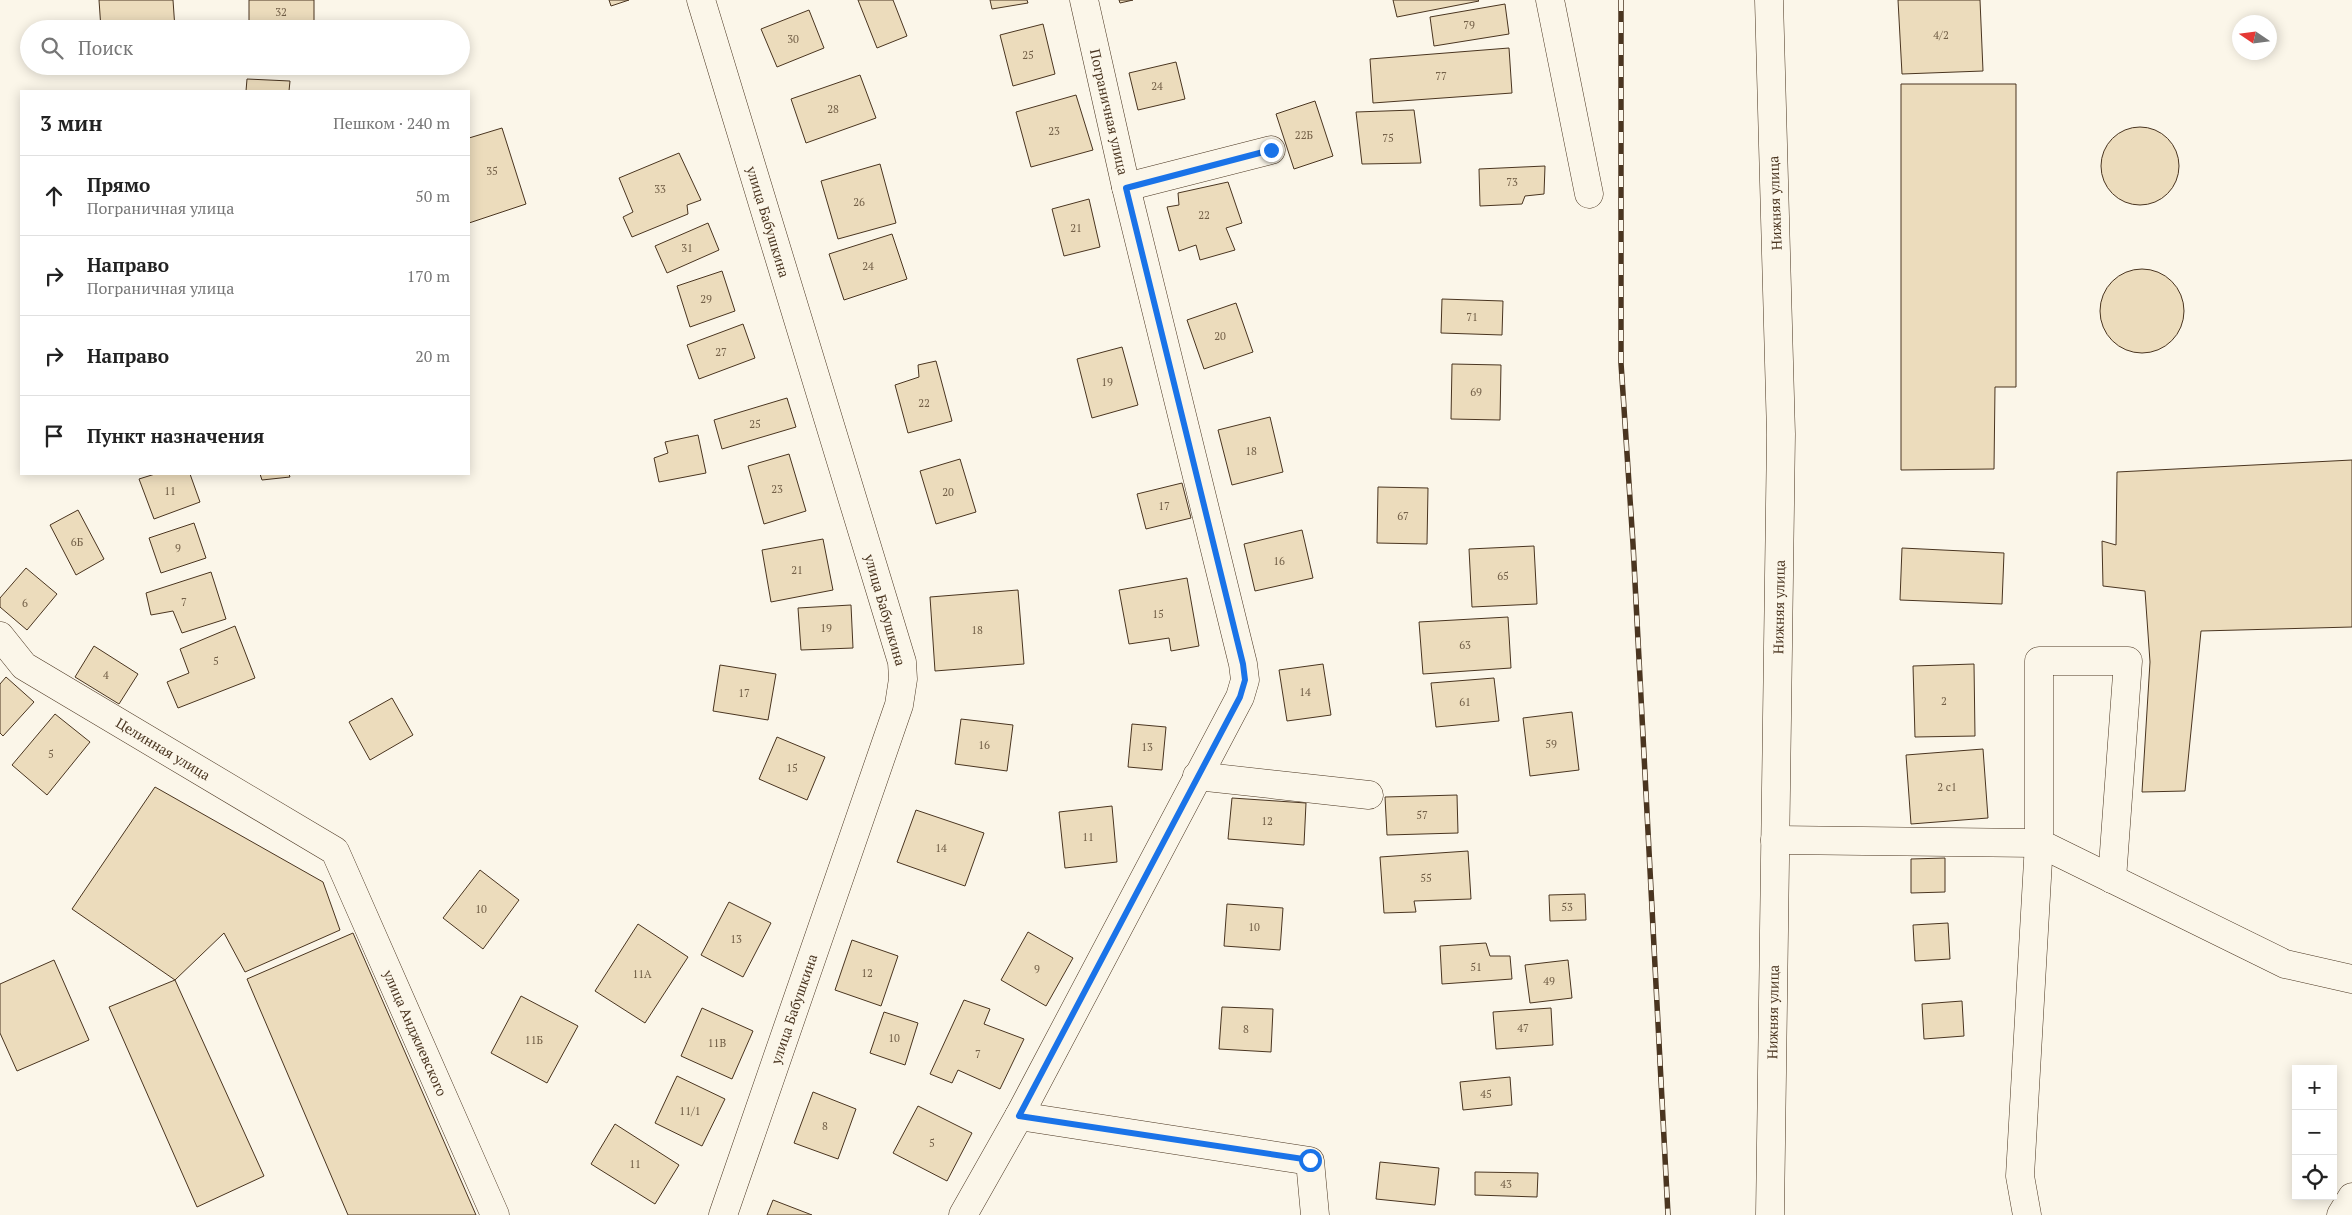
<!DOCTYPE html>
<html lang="ru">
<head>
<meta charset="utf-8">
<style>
	:root { --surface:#fff; --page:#f2f2f2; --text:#222; --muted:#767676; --line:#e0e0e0 }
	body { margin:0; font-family:"PT Serif",serif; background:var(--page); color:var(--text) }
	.controls { position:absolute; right:15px; bottom:15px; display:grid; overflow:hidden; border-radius:0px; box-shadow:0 2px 12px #0003 }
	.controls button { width:45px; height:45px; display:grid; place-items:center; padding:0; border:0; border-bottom:1px solid var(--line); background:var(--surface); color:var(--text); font:25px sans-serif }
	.compass { position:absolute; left:2232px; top:15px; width:45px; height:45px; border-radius:50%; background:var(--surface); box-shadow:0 2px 12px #0003; rotate:283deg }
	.stop { position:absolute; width:15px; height:15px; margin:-11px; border:4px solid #1a73e8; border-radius:50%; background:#fff }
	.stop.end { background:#1a73e8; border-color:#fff; box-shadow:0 1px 5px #0008 }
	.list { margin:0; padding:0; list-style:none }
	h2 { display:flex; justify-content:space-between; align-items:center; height:65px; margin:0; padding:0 20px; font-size:21px }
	h2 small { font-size:16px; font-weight:400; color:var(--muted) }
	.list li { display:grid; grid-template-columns:32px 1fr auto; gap:15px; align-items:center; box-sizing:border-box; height:80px; padding:0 20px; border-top:1px solid var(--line) }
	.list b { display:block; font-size:19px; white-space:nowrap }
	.list p { margin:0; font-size:16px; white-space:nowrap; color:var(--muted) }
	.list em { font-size:16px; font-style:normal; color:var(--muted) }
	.icon { flex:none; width:28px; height:28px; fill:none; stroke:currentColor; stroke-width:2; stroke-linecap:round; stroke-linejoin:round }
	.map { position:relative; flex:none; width:2352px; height:1215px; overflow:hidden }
	.search { position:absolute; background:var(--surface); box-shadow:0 2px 12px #0003; left:20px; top:20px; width:450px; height:55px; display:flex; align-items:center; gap:12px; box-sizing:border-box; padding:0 18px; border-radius:28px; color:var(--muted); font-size:19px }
	.panel { position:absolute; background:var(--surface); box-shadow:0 2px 12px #0003; left:20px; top:90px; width:450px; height:385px; border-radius:0px }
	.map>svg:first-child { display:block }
	.building { fill:#ecdcbc; stroke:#4a3520 }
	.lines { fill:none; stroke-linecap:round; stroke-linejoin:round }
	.minor-casing { stroke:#4a3520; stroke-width:29 }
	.minor { stroke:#fbf6e9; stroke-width:28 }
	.rail-casing { stroke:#4a3520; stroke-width:5.5 }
	.rail { stroke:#fbf6e9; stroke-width:4; stroke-dasharray:11; stroke-linecap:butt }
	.route { stroke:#1a73e8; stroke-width:6 }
	.labels { text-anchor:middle; stroke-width:4; stroke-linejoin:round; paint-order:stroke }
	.number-label { font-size:11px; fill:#725f47 }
	.street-label { font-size:14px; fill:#4a3520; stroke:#fbf6e9 }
</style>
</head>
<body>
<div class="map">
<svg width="2352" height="1215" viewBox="0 0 2352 1215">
	<rect width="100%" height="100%" fill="#fbf6e9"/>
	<g class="building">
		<path d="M99,0H173L175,29H101Z"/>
		<path d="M249,0H314V24L249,23Z"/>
		<path d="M609,0H629L611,6Z"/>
		<path d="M858,0H893L907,36L877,48Z"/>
		<path d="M990,0H1027L1028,3L992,9Z"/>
		<path d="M1119,0H1133L1120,3Z"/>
		<path d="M1393,0H1478L1479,1L1397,17Z"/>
		<path d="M1898,0H1980L1983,71L1902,74Z"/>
		<path d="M1505,4L1509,34L1434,46L1430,17Z"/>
		<path d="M809,10L824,48L777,67L761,29Z"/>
		<path d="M1043,24L1055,74L1013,86L1000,35Z"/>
		<path d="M1509,48L1512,93L1373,103L1370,59Z"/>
		<path d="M1176,62L1185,99L1138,110L1129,73Z"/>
		<path d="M860,75L876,118L806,143L791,99Z"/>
		<path d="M247,79L290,81L289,91H246Z"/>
		<path d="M1901,84H2016V387H1995L1994,469L1901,470Z"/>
		<path d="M1076,95L1093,150L1031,167L1016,112Z"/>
		<path d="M1315,101L1333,156L1294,169L1276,114Z"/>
		<path d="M1414,110L1421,163L1362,164L1356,112Z"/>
		<circle cx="2140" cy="166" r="39"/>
		<path d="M502,128L526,204L469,223V138Z"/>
		<path d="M679,153L701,200L687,205L688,214L632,237L623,217L633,212L619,178Z"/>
		<path d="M880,164L896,223L838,239L821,181Z"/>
		<path d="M1545,166L1544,194L1525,196L1522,204L1480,206L1479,169Z"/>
		<path d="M1228,182L1242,223L1226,228L1235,250L1200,260L1196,245L1179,251L1167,207L1179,205L1178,193Z"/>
		<path d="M1089,199L1100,247L1064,256L1052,209Z"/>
		<path d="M708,223L719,250L667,273L655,246Z"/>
		<path d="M892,234L907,279L844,300L829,254Z"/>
		<circle cx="2142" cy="311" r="42"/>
		<path d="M722,271L735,311L690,327L677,286Z"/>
		<path d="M1442,299L1503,301L1502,335L1441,333Z"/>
		<path d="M1236,303L1253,352L1204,369L1187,320Z"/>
		<path d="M743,324L755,358L699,379L687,345Z"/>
		<path d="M1122,347L1138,405L1092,418L1077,359Z"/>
		<path d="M936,361L952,421L908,433L895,385L919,377L918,365Z"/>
		<path d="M1452,364L1501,365L1500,420L1451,419Z"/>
		<path d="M787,398L796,427L722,449L714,420Z"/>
		<path d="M1270,417L1283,472L1232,485L1218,430Z"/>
		<path d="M698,435L706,473L659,482L654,458L668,453L665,442Z"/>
		<path d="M789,454L806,511L764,524L748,466Z"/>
		<path d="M960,459L976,512L936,524L920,471Z"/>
		<path d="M2352,460V627L2201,631L2185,791L2142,792L2150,662L2145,591L2103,586L2102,541L2116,545L2117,472Z"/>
		<path d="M155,474H190L200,502L154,519L139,479Z"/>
		<path d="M260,474H289L290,477L262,480Z"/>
		<path d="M1182,483L1191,518L1146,529L1137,494Z"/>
		<path d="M1378,487L1428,488L1427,544L1377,543Z"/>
		<path d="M78,510L104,559L76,575L50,525Z"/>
		<path d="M194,523L206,558L161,573L149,538Z"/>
		<path d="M1302,530L1313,578L1255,591L1244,544Z"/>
		<path d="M823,539L833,590L771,602L762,550Z"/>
		<path d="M1534,546L1537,604L1472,607L1469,549Z"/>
		<path d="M1902,548L2004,553L2002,604L1900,600Z"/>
		<path d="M26,568L57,594L27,630L0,607V598Z"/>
		<path d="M211,572L226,619L182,633L173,611L151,615L146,593Z"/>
		<path d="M1187,578L1199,646L1171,651L1169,638L1129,644L1119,590Z"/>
		<path d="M1018,590L1024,664L935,671L930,597Z"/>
		<path d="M851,605L853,648L801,650L798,608Z"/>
		<path d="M1508,617L1511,668L1423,674L1419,622Z"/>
		<path d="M235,626L255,678L178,708L167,682L189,673L180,649Z"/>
		<path d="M94,646L138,674L119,704L75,677Z"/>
		<path d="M1323,664L1331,715L1287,721L1279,670Z"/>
		<path d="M1974,664L1975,736L1915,737L1913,666Z"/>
		<path d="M720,665L776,674L768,720L713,711Z"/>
		<path d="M6,677L34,702L3,736L0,733V684Z"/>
		<path d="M1494,678L1499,721L1436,727L1431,683Z"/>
		<path d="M392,698L413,735L370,760L349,722Z"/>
		<path d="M1572,712L1579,770L1530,776L1523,718Z"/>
		<path d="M55,714L90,742L47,795L12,765Z"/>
		<path d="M961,719L1013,725L1007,771L955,764Z"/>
		<path d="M1132,724L1166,727L1162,770L1128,767Z"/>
		<path d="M777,737L825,757L807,800L759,779Z"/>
		<path d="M1983,749L1988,818L1911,824L1906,755Z"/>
		<path d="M155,787L323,882L340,930L245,972L224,933L175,980L72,909Z"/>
		<path d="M1457,795L1458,833L1387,835L1385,797Z"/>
		<path d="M1232,798L1306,803L1304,845L1228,839Z"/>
		<path d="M1112,806L1117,862L1065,868L1059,812Z"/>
		<path d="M916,810L984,833L965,886L897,862Z"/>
		<path d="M1468,851L1471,899L1414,901L1416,912L1384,913L1380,857Z"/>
		<path d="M1945,858V892L1911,893V859Z"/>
		<path d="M480,870L519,900L483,949L443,918Z"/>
		<path d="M1585,894L1586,920L1550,921L1549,895Z"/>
		<path d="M729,902L771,923L743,977L701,955Z"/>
		<path d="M1227,904L1283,908L1280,950L1224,946Z"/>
		<path d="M1948,923L1950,959L1915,961L1913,925Z"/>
		<path d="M638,924L688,957L645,1023L595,991Z"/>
		<path d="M1028,932L1073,958L1046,1006L1001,980Z"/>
		<path d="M353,933L476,1215H348L247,979Z"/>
		<path d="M852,940L898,956L881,1006L835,990Z"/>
		<path d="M1486,943L1490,956H1510L1512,979L1442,984L1440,946Z"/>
		<path d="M54,960L89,1040L17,1071L0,1033V984Z"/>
		<path d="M1568,960L1572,998L1530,1003L1525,965Z"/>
		<path d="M175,980L264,1176L197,1207L109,1007Z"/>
		<path d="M521,996L578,1026L547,1083L491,1053Z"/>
		<path d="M964,1000L990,1009L984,1024L1024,1039L1000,1089L958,1070L952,1083L930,1074Z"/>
		<path d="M1962,1001L1964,1036L1924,1039L1922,1004Z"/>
		<path d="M1222,1007L1273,1009L1271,1052L1219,1049Z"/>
		<path d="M702,1008L753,1031L732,1079L681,1056Z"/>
		<path d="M1551,1008L1553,1045L1496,1049L1493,1012Z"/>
		<path d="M884,1012L918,1023L905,1065L870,1053Z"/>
		<path d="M677,1076L725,1099L702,1146L655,1123Z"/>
		<path d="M1510,1077L1512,1105L1463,1110L1460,1082Z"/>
		<path d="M813,1092L856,1109L838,1159L794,1143Z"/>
		<path d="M918,1106L972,1133L947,1181L893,1153Z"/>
		<path d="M615,1124L679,1165L655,1204L591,1164Z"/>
		<path d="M1380,1162L1439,1168L1435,1205L1376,1199Z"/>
		<path d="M1475,1172L1538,1173L1537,1197L1475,1195Z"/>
		<path d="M773,1200L812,1215H767Z"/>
	</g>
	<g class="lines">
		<defs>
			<g id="minor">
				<path d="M701,0L902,662L903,679L899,705L723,1215"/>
				<path d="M1550,0L1589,194"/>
				<path d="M1769,0L1781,434L1770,1215"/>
				<path d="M1126,187L1271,150"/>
				<path d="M0,636L24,666L335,851L495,1215"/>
				<path d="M1197,776L1369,795"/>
				<path d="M1775,840L2039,843L2285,964L2352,979"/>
				<path d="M1019,1116L1310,1161L1315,1215"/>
				<path d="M963,1215L1019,1116L1240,697L1245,680L1243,664L1126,187L1084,0"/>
				<path d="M2027,1215L2020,1176L2039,843V661H2128L2112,879"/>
				<path d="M2341,1215L2352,1197"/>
			</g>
		</defs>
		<use href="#minor" class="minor-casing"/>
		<use href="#minor" class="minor"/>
		<defs>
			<path id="rail" d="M1621,0V363L1633,544L1668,1215"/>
		</defs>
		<use href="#rail" class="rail-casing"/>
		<use href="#rail" class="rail"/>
	</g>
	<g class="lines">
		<path class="route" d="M1271,150L1126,188L1243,664L1245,680L1240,697L1019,1116L1310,1160"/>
	</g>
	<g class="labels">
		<g class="number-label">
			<text x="281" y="16">32</text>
			<text x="1469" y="29">79</text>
			<text x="1941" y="39">4/2</text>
			<text x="793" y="43">30</text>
			<text x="1028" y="59">25</text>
			<text x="1441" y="80">77</text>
			<text x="1157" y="90">24</text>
			<text x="833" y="113">28</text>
			<text x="1054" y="135">23</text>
			<text x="1304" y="139">22Б</text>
			<text x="1388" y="142">75</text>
			<text x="492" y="175">35</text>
			<text x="1512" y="186">73</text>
			<text x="660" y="193">33</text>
			<text x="859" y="206">26</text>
			<text x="1204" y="219">22</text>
			<text x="1076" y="232">21</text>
			<text x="687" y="252">31</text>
			<text x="868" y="270">24</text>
			<text x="706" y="303">29</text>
			<text x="1472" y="321">71</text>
			<text x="1220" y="340">20</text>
			<text x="721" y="356">27</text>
			<text x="1107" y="386">19</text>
			<text x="1476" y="396">69</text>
			<text x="924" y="407">22</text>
			<text x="755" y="428">25</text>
			<text x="1251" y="455">18</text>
			<text x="777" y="493">23</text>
			<text x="170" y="495">11</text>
			<text x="948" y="496">20</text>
			<text x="1164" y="510">17</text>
			<text x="1403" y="520">67</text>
			<text x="77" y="546">6Б</text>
			<text x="178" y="552">9</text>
			<text x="1279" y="565">16</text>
			<text x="797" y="574">21</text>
			<text x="1503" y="580">65</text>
			<text x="184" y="606">7</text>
			<text x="25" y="607">6</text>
			<text x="1158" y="618">15</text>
			<text x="826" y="632">19</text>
			<text x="977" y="634">18</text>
			<text x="1465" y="649">63</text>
			<text x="216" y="665">5</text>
			<text x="106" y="679">4</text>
			<text x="1305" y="696">14</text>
			<text x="744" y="697">17</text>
			<text x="1944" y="705">2</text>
			<text x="1465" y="706">61</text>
			<text x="1551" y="748">59</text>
			<text x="984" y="749">16</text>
			<text x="1147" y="751">13</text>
			<text x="51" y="758">5</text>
			<text x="792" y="772">15</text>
			<text x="1947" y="791">2 с1</text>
			<text x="1422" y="819">57</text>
			<text x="1267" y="825">12</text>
			<text x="1088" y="841">11</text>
			<text x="941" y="852">14</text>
			<text x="1426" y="882">55</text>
			<text x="1567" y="911">53</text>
			<text x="481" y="913">10</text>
			<text x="1254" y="931">10</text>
			<text x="736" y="943">13</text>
			<text x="1476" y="971">51</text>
			<text x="1037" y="973">9</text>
			<text x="867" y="977">12</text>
			<text x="642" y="978">11А</text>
			<text x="1549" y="985">49</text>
			<text x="1523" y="1032">47</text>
			<text x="1246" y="1033">8</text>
			<text x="894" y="1042">10</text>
			<text x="534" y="1044">11Б</text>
			<text x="717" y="1047">11В</text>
			<text x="978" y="1058">7</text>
			<text x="1486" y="1098">45</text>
			<text x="690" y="1115">11/1</text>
			<text x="825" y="1130">8</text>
			<text x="932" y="1147">5</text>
			<text x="635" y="1168">11</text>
			<text x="1506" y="1188">43</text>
		</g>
		<g class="street-label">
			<text transform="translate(1109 112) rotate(77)" y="5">Пограничная улица</text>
			<text transform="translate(1775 203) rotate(-92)" y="5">Нижняя улица</text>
			<text transform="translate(768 222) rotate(73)" y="5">улица Бабушкина</text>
			<text transform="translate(1779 607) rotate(-89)" y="5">Нижняя улица</text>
			<text transform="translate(885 610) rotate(74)" y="5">улица Бабушкина</text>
			<text transform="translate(163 749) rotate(31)" y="5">Целинная улица</text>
			<text transform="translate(794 1009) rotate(-71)" y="5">улица Бабушкина</text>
			<text transform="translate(1773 1012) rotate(-89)" y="5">Нижняя улица</text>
			<text transform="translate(415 1033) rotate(66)" y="5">улица Анджиевского</text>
		</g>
	</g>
</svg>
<div class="controls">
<button>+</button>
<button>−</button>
<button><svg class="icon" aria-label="locate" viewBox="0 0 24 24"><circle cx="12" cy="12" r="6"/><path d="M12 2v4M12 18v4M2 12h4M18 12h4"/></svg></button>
</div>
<svg class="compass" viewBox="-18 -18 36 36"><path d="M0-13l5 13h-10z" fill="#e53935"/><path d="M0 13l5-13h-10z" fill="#767676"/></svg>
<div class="stop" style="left:1310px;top:1160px"></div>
<div class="stop end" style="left:1271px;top:150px"></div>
<div class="search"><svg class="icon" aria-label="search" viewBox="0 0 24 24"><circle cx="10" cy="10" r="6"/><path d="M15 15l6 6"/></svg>Поиск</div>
<section class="panel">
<h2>3 мин<small>Пешком · 240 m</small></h2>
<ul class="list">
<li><svg class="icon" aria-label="ahead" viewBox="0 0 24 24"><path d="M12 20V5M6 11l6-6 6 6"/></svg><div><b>Прямо</b><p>Пограничная улица</p></div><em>50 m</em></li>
<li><svg class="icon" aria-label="right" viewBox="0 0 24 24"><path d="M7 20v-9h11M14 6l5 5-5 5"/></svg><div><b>Направо</b><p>Пограничная улица</p></div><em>170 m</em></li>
<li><svg class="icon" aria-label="right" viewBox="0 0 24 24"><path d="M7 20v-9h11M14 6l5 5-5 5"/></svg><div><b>Направо</b></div><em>20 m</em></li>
<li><svg class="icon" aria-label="arrive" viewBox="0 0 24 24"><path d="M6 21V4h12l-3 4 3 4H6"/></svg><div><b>Пункт назначения</b></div></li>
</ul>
</section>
</div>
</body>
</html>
